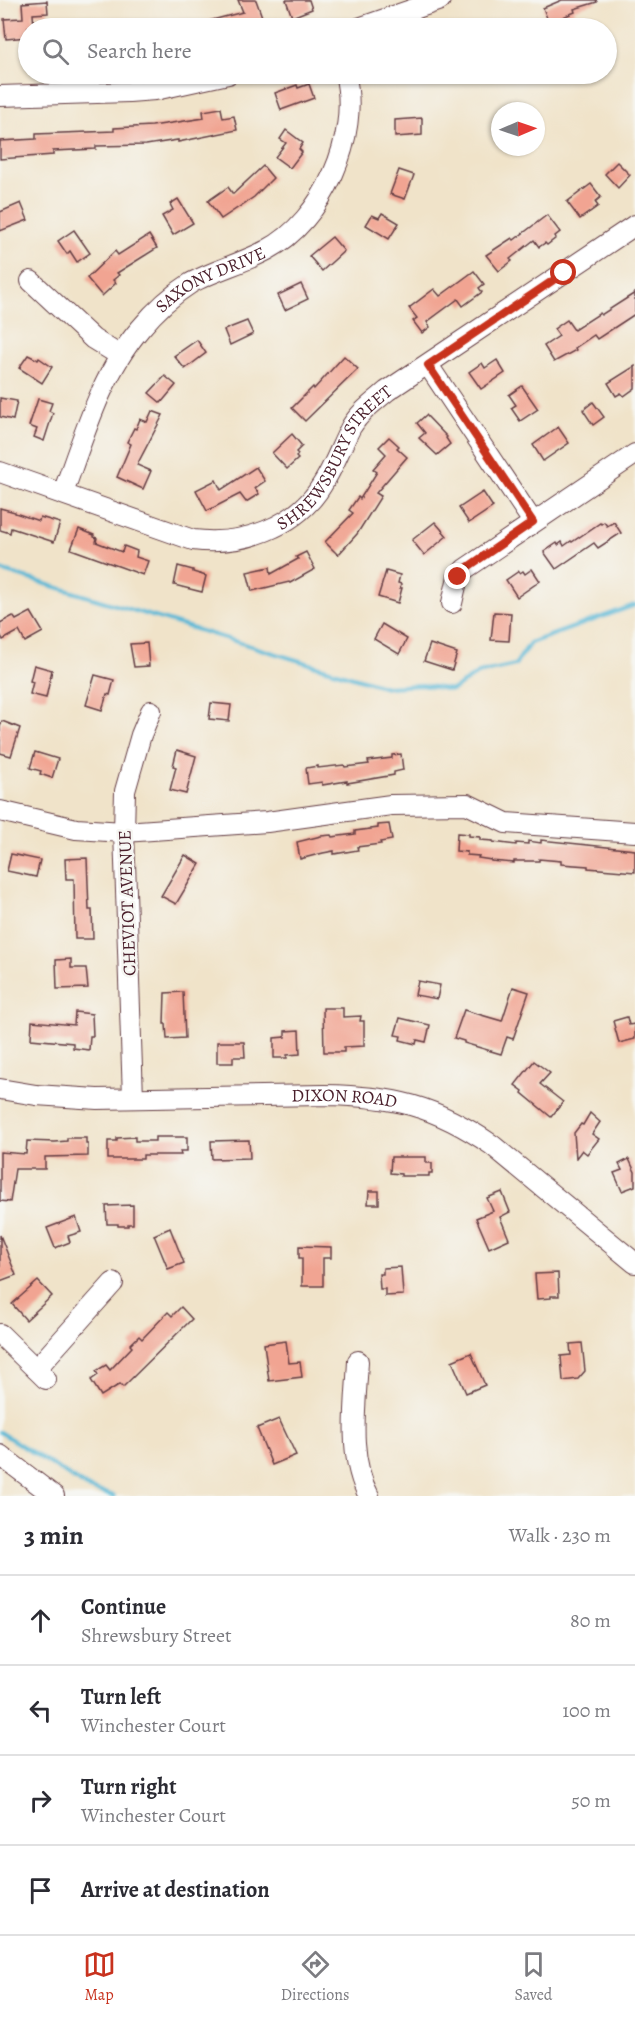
<!DOCTYPE html>
<html lang="en">
<head>
<meta charset="utf-8">
<style>
	:root { --surface:#fff; --page:#f7f7f7; --text:#2b2b33; --muted:#7c7c81; --line:#e1e1e2; --accent:#c8321e }
	body { margin:0; font-family:Alegreya,serif; background:var(--page); color:var(--text) }
	.compass { position:absolute; left:491px; top:102px; width:54px; height:54px; border-radius:50%; background:var(--surface); box-shadow:0 2px 4px #0004; rotate:88deg }
	.stop { position:absolute; width:18px; height:18px; margin:-14px; border:4px solid #c8321e; border-radius:50%; background:#fff }
	.stop.end { background:#c8321e; border-color:#fff; box-shadow:0 2px 6px #0008 }
	.list { margin:0; padding:0; list-style:none }
	h2 { display:flex; justify-content:space-between; align-items:center; height:78px; margin:0; padding:0 24px; font-size:26px }
	h2 small { font-size:20px; font-weight:400; color:var(--muted) }
	.list li { display:grid; grid-template-columns:39px 1fr auto; gap:18px; align-items:center; box-sizing:border-box; height:90px; padding:0 24px; border-top:2px solid var(--line) }
	.list b { display:block; font-size:22px; white-space:nowrap }
	.list p { margin:0; font-size:20px; white-space:nowrap; color:var(--muted) }
	.list em { font-size:20px; font-style:normal; color:var(--muted) }
	.icon { flex:none; width:33px; height:33px; fill:none; stroke:currentColor; stroke-width:2; stroke-linecap:round; stroke-linejoin:round }
	.map { position:relative; flex:none; width:635px; height:1496px; overflow:hidden }
	.search { position:absolute; background:var(--surface); box-shadow:0 2px 4px #0004; left:18px; right:18px; top:18px; height:66px; display:flex; align-items:center; gap:15px; box-sizing:border-box; padding:0 21px; border-radius:33px; color:var(--muted); font-size:22px }
	.sheet { height:438px; background:var(--surface) }
	nav { display:flex; justify-content:space-around; align-items:center; box-sizing:border-box; height:84px; border-top:2px solid var(--line); background:var(--surface); font-size:16px; color:var(--muted) }
	nav a { display:grid; justify-items:center; gap:3px }
	nav .on { color:var(--accent) }
	.map>svg:first-child { display:block }
	.lines { fill:none; stroke-linecap:round; stroke-linejoin:round }
	.stream { stroke:#58b8d6; stroke-width:4 }
	.building { fill:#f1a492 }
	.minor-casing { stroke:#633c43; stroke-width:22 }
	.minor { stroke:#fff; stroke-width:20 }
	.route { stroke:#c8321e; stroke-width:8 }
	.labels { text-anchor:middle; stroke-width:5; stroke-linejoin:round; paint-order:stroke }
	.street-label { font-size:18px; fill:#4a1f2b; stroke:#f6f6f2 }
</style>
</head>
<body>
<div class="map">
<svg width="635" height="1496" viewBox="0 0 635 1496">
	<rect width="100%" height="100%" fill="#f6f6f2"/>
	<filter id="ink" filterUnits="userSpaceOnUse"><feTurbulence type="fractalNoise" baseFrequency=".0167" numOctaves="2"/><feDisplacementMap in="SourceGraphic" scale="12" xChannelSelector="R" yChannelSelector="G"/><feConvolveMatrix kernelMatrix="1 2 1 2 8 2 1 2 1" color-interpolation-filters="sRGB"/></filter>
	<filter id="wash" filterUnits="userSpaceOnUse"><feTurbulence type="fractalNoise" baseFrequency=".008" numOctaves="4" result="noise"/><feDisplacementMap in="SourceGraphic" scale="24" xChannelSelector="R" yChannelSelector="G"/><feGaussianBlur stdDeviation="1.35" result="paint"/><feColorMatrix in="noise" values="0 0 0 0 0 0 0 0 0 0 0 0 0 0 0 0 0 1.4 0 .05"/><feComposite in="paint" operator="in"/></filter>
	<g filter="url(#wash)">
		<rect width="100%" height="100%" fill="#f0e3c9"/>
		<g class="lines">
			<g class="stream">
				<path d="M0,570L386,687L422,685L452,690L479,673L515,665L530,643L635,605"/>
				<path d="M0,1432L90,1489L114,1496"/>
			</g>
		</g>
		<g id="blocks">
			<g class="building">
				<path d="M238,0H256L266,28H194L193,25L243,12Z"/>
				<path d="M286,0H309L312,9L292,17Z"/>
				<path d="M562,0H596L597,2L574,9L575,12L549,23L543,8Z"/>
				<path d="M47,1L48,13L33,14L34,28H28V37L6,39L4,19L23,18L22,3Z"/>
				<path d="M309,84L314,98L281,110L275,93L297,85L298,88Z"/>
				<path d="M221,108L223,118L234,116L237,130L178,142V140L146,145L96,146V149L53,151V155L0,159V141L36,139V134L114,131V128L152,126L204,118L203,111Z"/>
				<path d="M422,118V135L395,137V120Z"/>
				<path d="M286,130L303,143L299,149L302,152L290,168L275,157L286,143L280,139Z"/>
				<path d="M617,162L630,175L618,188L605,174Z"/>
				<path d="M263,166L273,178L254,197L221,219L208,201L228,187L233,194Z"/>
				<path d="M399,170L414,175L405,199L390,194Z"/>
				<path d="M591,184L601,197L595,202L598,206L580,219L567,202Z"/>
				<path d="M178,199L193,223L173,235L162,216L173,210L170,204Z"/>
				<path d="M21,203L28,220L0,231V212Z"/>
				<path d="M382,213L399,223L389,239L366,225L372,215L379,218Z"/>
				<path d="M547,215L560,232L555,236L556,238L547,245L545,243L539,247L534,240L510,259L512,261L499,271L486,255L512,238L514,240Z"/>
				<path d="M74,230L90,253L77,262L70,251L67,254L58,241Z"/>
				<path d="M149,235L157,248L117,273L119,275L113,280L116,283L102,296L87,278L115,251L118,255Z"/>
				<path d="M332,237L344,251L322,271L309,256Z"/>
				<path d="M474,271L484,284L479,288L482,292L463,306L458,299L427,322L430,327L422,333L413,321L417,318L409,308L434,289L440,296Z"/>
				<path d="M301,284L308,299L285,310L278,295Z"/>
				<path d="M635,293V314L597,339L594,335L575,348L576,350L554,362L544,346L559,336L554,329L567,320L574,330L600,313L601,315Z"/>
				<path d="M247,321L253,334L230,345L224,330Z"/>
				<path d="M197,340L206,353L185,369L174,356Z"/>
				<path d="M28,355L38,360L39,358L52,367L42,383L19,368Z"/>
				<path d="M344,356L358,369L305,421L292,408L313,387L314,389Z"/>
				<path d="M497,360L505,373L481,389L469,372L482,363L485,368Z"/>
				<path d="M635,366V388L624,396L621,393L616,396L608,383Z"/>
				<path d="M165,376L176,385L161,403L149,393Z"/>
				<path d="M522,386L538,409L520,421L511,408L516,405L509,395Z"/>
				<path d="M0,398L17,401L13,420L0,417Z"/>
				<path d="M38,399L52,403L49,411L53,413L44,441L34,437L37,429L29,426Z"/>
				<path d="M593,402L604,417L593,425L583,410Z"/>
				<path d="M152,411L163,415L137,465L151,471L143,489L117,477L131,444L127,442L134,428L136,429L140,419L147,422Z"/>
				<path d="M426,415L447,437L446,438L450,444L437,455L419,438L425,433L417,423Z"/>
				<path d="M558,427L569,443L543,461L533,445Z"/>
				<path d="M292,434L302,446L296,452L298,454L296,457L298,459L287,469L272,453Z"/>
				<path d="M389,437L399,446L397,448L407,457L376,493L381,496L357,534L338,555L325,542L353,513L349,510L358,497L360,499L377,472L373,469L386,454L379,447Z"/>
				<path d="M256,467L265,481L255,488L259,494L246,502L240,494L207,511L196,490L216,480L221,490Z"/>
				<path d="M483,492L493,507L469,523L459,508Z"/>
				<path d="M0,508L15,512V513L39,521L40,517L60,523L54,542L11,528L10,533L0,530Z"/>
				<path d="M435,522L447,536L424,555L412,540Z"/>
				<path d="M604,522L607,526L614,522L621,533L598,548L594,543L556,569L544,552L557,543L558,545L562,542L564,546L571,541L572,542L600,523L601,524Z"/>
				<path d="M79,529L94,535V537L97,538L96,542L122,552L124,546L137,551L136,557L148,561L143,575L71,549Z"/>
				<path d="M306,552L315,569L290,583L289,582L252,591L247,572L270,567L271,574L298,559L296,557Z"/>
				<path d="M178,566L193,570V572L206,576L202,592L174,585Z"/>
				<path d="M532,569L540,581L517,597L506,580L519,571L520,573L523,571L525,574Z"/>
				<path d="M386,571L400,575L398,583L401,584L400,588H402L398,603L378,597Z"/>
				<path d="M31,612L43,632L25,642L19,631L3,640L0,634V623L13,616L16,620Z"/>
				<path d="M494,612L511,613L509,641L491,640Z"/>
				<path d="M382,624L407,639L399,654L374,639Z"/>
				<path d="M147,643L149,666L134,667L130,644Z"/>
				<path d="M430,644L457,653L452,670L424,661Z"/>
				<path d="M34,665L52,670L46,698L30,694L33,682L30,681Z"/>
				<path d="M95,675L114,680L110,695L107,694L102,710L86,705Z"/>
				<path d="M211,703L231,705L229,721L209,719Z"/>
				<path d="M2,721L20,728L11,756L0,753V727Z"/>
				<path d="M177,750L196,756L186,794L170,790L176,767L173,766Z"/>
				<path d="M35,752L58,759L52,778L40,774L41,771L30,768Z"/>
				<path d="M401,754L403,770L394,772V775L347,783V781L322,785V782L308,784L306,768L318,766V768L344,765L345,767L369,764L368,761L392,758V755Z"/>
				<path d="M389,824L392,840L380,842L381,844L357,847L358,850L334,854V851L323,853L300,859L297,842L321,836L331,835L332,837L355,834V831L378,828V825Z"/>
				<path d="M457,833L469,834V836L480,837V840L493,841V842L516,845V843L528,844V841L541,843V840L635,850V872L588,868V866L561,864V861L539,859V861H514V863L491,861V860L478,858L479,856L467,855V852L456,851Z"/>
				<path d="M11,854L40,860L36,877L7,871Z"/>
				<path d="M185,855L200,864L176,904L161,896Z"/>
				<path d="M87,858L89,910H92L93,939H75L74,879H66L65,859Z"/>
				<path d="M71,959V968H86L88,988L57,989L56,960Z"/>
				<path d="M418,981L440,985L437,999L415,995Z"/>
				<path d="M513,987L529,992L513,1039L507,1037L501,1054L464,1043V1041L454,1038L464,1010L502,1021Z"/>
				<path d="M183,992L185,1038L167,1039L166,1024H164L165,993Z"/>
				<path d="M323,1008H343V1017L361,1016L360,1021H364V1046L344,1047V1052H324Z"/>
				<path d="M75,1012L92,1014L93,1036H90L89,1050L73,1048V1043L31,1039L32,1021L74,1025Z"/>
				<path d="M627,1017L629,1025L635,1024V1039L619,1043L613,1021Z"/>
				<path d="M400,1018L430,1025L426,1042L417,1040L416,1044L400,1040L401,1036L395,1035Z"/>
				<path d="M299,1030L300,1054L287,1055V1058H274V1038L285,1037V1031Z"/>
				<path d="M217,1042H244L245,1057H233V1063H217Z"/>
				<path d="M534,1061L550,1073L540,1084L563,1102L551,1117L522,1093L523,1091L515,1085Z"/>
				<path d="M590,1113L600,1122L592,1134L599,1139L587,1154L582,1150L576,1158L574,1133L581,1124L583,1125Z"/>
				<path d="M135,1137V1141H155V1137H187V1151H180L181,1155H143V1159H108V1141H117V1138Z"/>
				<path d="M67,1138H86V1144H88V1156L45,1157V1169H15L10,1202L0,1201V1152L26,1154L27,1141L55,1142L67,1141Z"/>
				<path d="M249,1140L250,1158L212,1159L211,1141Z"/>
				<path d="M391,1157H426V1163H432V1173H429V1176H401V1174L390,1173Z"/>
				<path d="M629,1159L635,1172V1186L622,1191L614,1173L622,1170L619,1164Z"/>
				<path d="M369,1191H379V1204H368Z"/>
				<path d="M502,1192L510,1212L500,1217L509,1239L489,1248L476,1218L493,1211L487,1198Z"/>
				<path d="M133,1205V1224H128V1226H118V1224H107L106,1206Z"/>
				<path d="M76,1217L81,1232L68,1236L70,1242L55,1248L47,1228Z"/>
				<path d="M170,1228L184,1263L168,1269L154,1235Z"/>
				<path d="M0,1235L16,1275L0,1281Z"/>
				<path d="M299,1246L331,1247V1258H323V1286H302V1258H299Z"/>
				<path d="M401,1267L403,1295L385,1296V1289H380L379,1274H383V1268Z"/>
				<path d="M558,1273L559,1296H551V1298L537,1299L535,1274Z"/>
				<path d="M38,1281L52,1296L26,1320L12,1304Z"/>
				<path d="M181,1307L192,1319L123,1387L120,1384L101,1396L91,1380L98,1375L96,1371L106,1365L110,1370L132,1347L130,1345L139,1336L142,1339L168,1312L172,1316Z"/>
				<path d="M286,1341L289,1363L300,1362L302,1377L269,1381L264,1344Z"/>
				<path d="M582,1343L585,1371L578,1379L563,1381L561,1356L571,1355L570,1344Z"/>
				<path d="M471,1353L485,1385L466,1393L452,1361Z"/>
				<path d="M279,1419L296,1455L272,1465L257,1428Z"/>
			</g>
		</g>
	</g>
	<g filter="url(#ink)">
		<use href="#blocks" fill-opacity="0" stroke="#633c43" stroke-width="1.5"/>
		<g class="lines">
			<defs>
				<g id="minor">
					<path d="M359,28L440,0"/>
					<path d="M0,96L129,92L155,90L228,74"/>
					<path d="M31,281L93,339L119,355"/>
					<path d="M428,365L533,522"/>
					<path id="s1" d="M0,472L193,540C241,546 296,528 322,485C334,467 341,446 351,427C360,412 374,402 387,391L635,225"/>
					<path id="s2" d="M63,493C83,438 102,373 140,329C154,312 172,295 191,283C215,270 243,263 267,250C323,221 361,135 345,74"/>
					<path d="M452,603L458,577L465,569L635,454"/>
					<path d="M0,811L76,829L124,832L267,822L391,805L467,804L506,823L635,832"/>
					<path id="s3" d="M0,1089L36,1095L97,1099L324,1095C393,1096 434,1105 492,1145L635,1263"/>
					<path d="M133,1098L124,832L125,791L141,735L151,711"/>
					<path d="M0,1334L46,1379"/>
					<path d="M358,1361C356,1405 347,1456 369,1496"/>
					<path d="M36,1369L113,1283"/>
					<path d="M0,1455L54,1496"/>
				</g>
			</defs>
			<use href="#minor" class="minor-casing"/>
			<use href="#minor" class="minor"/>
		</g>
	</g>
	<g class="lines" filter="url(#ink)">
		<path class="route" d="M458,577L465,569L533,522L428,365L564,273"/>
	</g>
	<g class="labels">
		<g class="street-label">
			<text dy="6" stroke="none"><textPath href="#s2" startOffset="270">SAXONY DRIVE</textPath></text>
			<text dy="6" stroke="none"><textPath href="#s1" startOffset="382">SHREWSBURY STREET</textPath></text>
			<text transform="translate(127 903) rotate(-92)" y="6">CHEVIOT AVENUE</text>
			<text dy="6" stroke="none"><textPath href="#s3" startOffset="345">DIXON ROAD</textPath></text>
		</g>
	</g>
</svg>
<svg class="compass" viewBox="-18 -18 36 36"><path d="M0-13l5 13h-10z" fill="#e53935"/><path d="M0 13l5-13h-10z" fill="#7c7c81"/></svg>
<div class="stop" style="left:564px;top:273px"></div>
<div class="stop end" style="left:458px;top:577px"></div>
<div class="search"><svg class="icon" aria-label="search" viewBox="0 0 24 24"><circle cx="10" cy="10" r="6"/><path d="M15 15l6 6"/></svg>Search here</div>
</div>
<section class="sheet">
<h2>3 min<small>Walk · 230 m</small></h2>
<ul class="list">
<li><svg class="icon" aria-label="ahead" viewBox="0 0 24 24"><path d="M12 20V5M6 11l6-6 6 6"/></svg><div><b>Continue</b><p>Shrewsbury Street</p></div><em>80 m</em></li>
<li><svg class="icon" aria-label="left" viewBox="0 0 24 24"><path d="M17 20v-9H6M10 6l-5 5 5 5"/></svg><div><b>Turn left</b><p>Winchester Court</p></div><em>100 m</em></li>
<li><svg class="icon" aria-label="right" viewBox="0 0 24 24"><path d="M7 20v-9h11M14 6l5 5-5 5"/></svg><div><b>Turn right</b><p>Winchester Court</p></div><em>50 m</em></li>
<li><svg class="icon" aria-label="arrive" viewBox="0 0 24 24"><path d="M6 21V4h12l-3 4 3 4H6"/></svg><div><b>Arrive at destination</b></div></li>
</ul>
</section>
<nav>
<a class="on"><svg class="icon" aria-label="map" viewBox="0 0 24 24"><path d="M3 6l6-2 6 2 6-2v14l-6 2-6-2-6 2zM9 4v14M15 6v14"/></svg>Map</a>
<a><svg class="icon" aria-label="directions" viewBox="0 0 24 24"><path d="M12 3l9 9-9 9-9-9zM9 14v-3h6M13 9l2 2-2 2"/></svg>Directions</a>
<a><svg class="icon" aria-label="saved" viewBox="0 0 24 24"><path d="M7 4h10v16l-5-4-5 4z"/></svg>Saved</a>
</nav>
</body>
</html>
